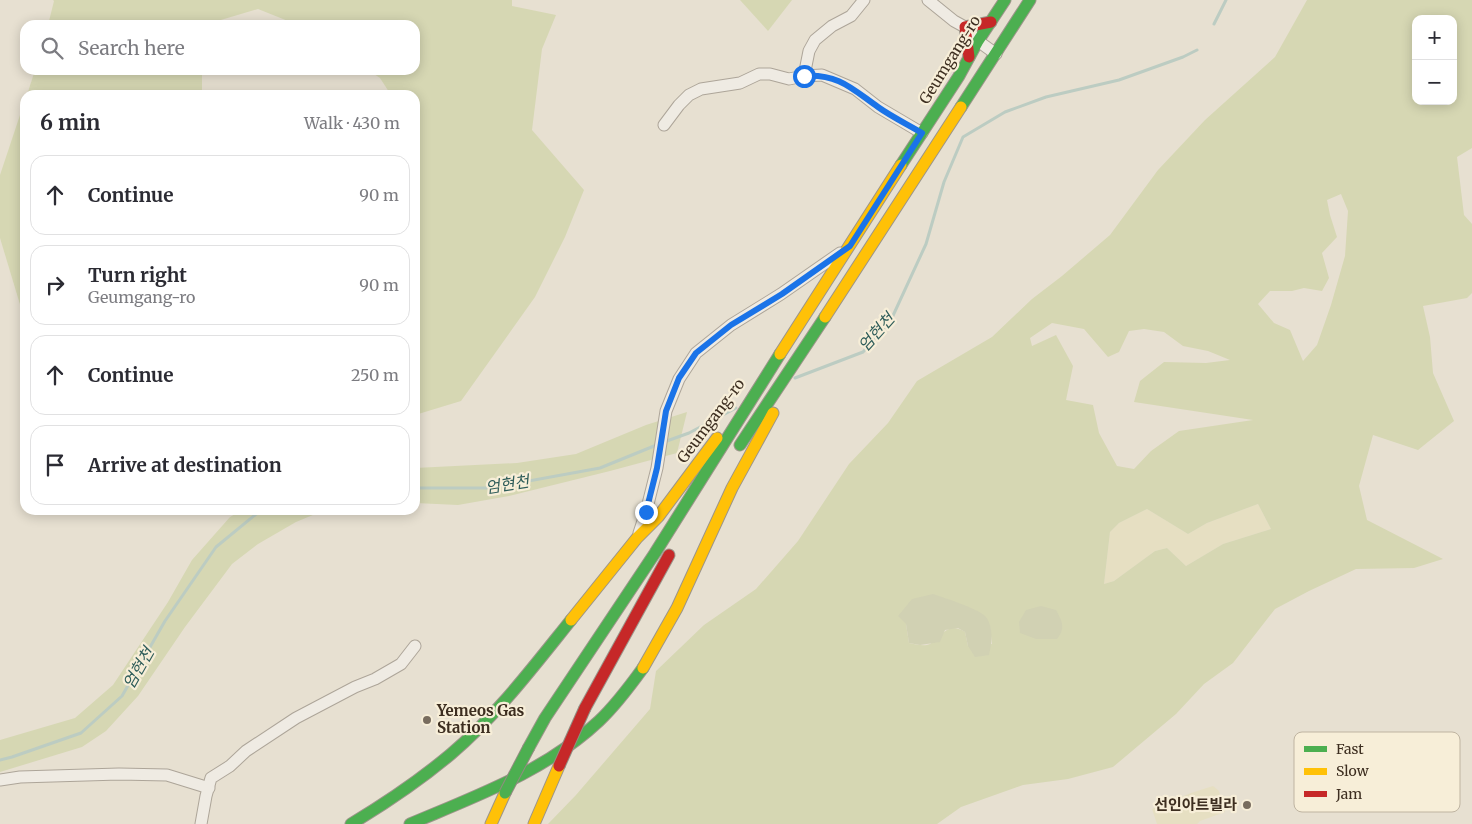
<!DOCTYPE html>
<html lang="en">
<head>
<meta charset="utf-8">
<style>
	:root { --surface:#fff; --page:#f2f2f3; --text:#2b2b33; --muted:#7c7c81; --line:#e1e1e2 }
	body { margin:0; font-family:Merriweather,"Noto Sans KR",serif; background:var(--page); color:var(--text) }
	.controls { position:absolute; right:15px; top:15px; display:grid; overflow:hidden; border-radius:10px; box-shadow:0 2px 12px #0003 }
	.controls button { width:45px; height:45px; display:grid; place-items:center; padding:0; border:0; border-bottom:1px solid var(--line); background:var(--surface); color:var(--text); font:25px sans-serif }
	.stop { position:absolute; width:15px; height:15px; margin:-11px; border:4px solid #1a73e8; border-radius:50%; background:#fff }
	.stop.end { background:#1a73e8; border-color:#fff; box-shadow:0 1px 5px #0008 }
	.list { margin:0; padding:0; list-style:none }
	h2 { display:flex; justify-content:space-between; align-items:center; height:65px; margin:0; padding:0 20px; font-size:21px }
	h2 small { font-size:16px; font-weight:400; color:var(--muted) }
	.list li { display:grid; grid-template-columns:32px 1fr auto; gap:15px; align-items:center; box-sizing:border-box; height:80px; margin:0 10px 10px; padding:0 10px; border:1px solid var(--line); border-radius:15px }
	.list b { display:block; font-size:19px; white-space:nowrap }
	.list p { margin:0; font-size:16px; white-space:nowrap; color:var(--muted) }
	.list em { font-size:16px; font-style:normal; color:var(--muted) }
	.icon { flex:none; width:28px; height:28px; fill:none; stroke:currentColor; stroke-width:2; stroke-linecap:round; stroke-linejoin:round }
	.map { position:relative; flex:none; width:1472px; height:824px; overflow:hidden }
	.search { position:absolute; background:var(--surface); box-shadow:0 2px 12px #0003; left:20px; top:20px; width:400px; height:55px; display:flex; align-items:center; gap:12px; box-sizing:border-box; padding:0 18px; border-radius:15px; color:var(--muted); font-size:19px }
	.panel { position:absolute; background:var(--surface); box-shadow:0 2px 12px #0003; left:20px; top:90px; width:400px; height:425px; border-radius:15px }
	.map>svg:first-child { display:block }
	.farmland { fill:#e6dfc2 }
	.green { fill:#d6d7b3; fill-rule:evenodd }
	.cemetery { fill:#d1d1b3 }
	.lines { fill:none; stroke-linecap:round; stroke-linejoin:round }
	.stream { stroke:#bcccc2; stroke-width:3 }
	.street-casing { stroke:#ada599; stroke-width:13 }
	.fast-casing { stroke:#9c958a; stroke-width:13 }
	.slow-casing { stroke:#9c958a; stroke-width:13 }
	.jam-casing { stroke:#9c958a; stroke-width:13 }
	.street { stroke:#efebe3; stroke-width:11 }
	.fast { stroke:#4caf50; stroke-width:11 }
	.slow { stroke:#ffc107; stroke-width:11 }
	.jam { stroke:#c62828; stroke-width:11 }
	.fast-bridge-casing { stroke:#928b80; stroke-width:13; stroke-linecap:butt }
	.jam-bridge-casing { stroke:#928b80; stroke-width:13; stroke-linecap:butt }
	.fast-bridge { stroke:#4caf50; stroke-width:11 }
	.jam-bridge { stroke:#c62828; stroke-width:11 }
	.route { stroke:#1a73e8; stroke-width:6 }
	.poi-dot { fill:#786c5e; stroke:#f7eed8; stroke-width:2 }
	.labels { text-anchor:middle; stroke-width:4.5; stroke-linejoin:round; paint-order:stroke }
	.street-label { font-size:15px; fill:#3d2e20; stroke:#f7eed8 }
	.poi-label { font-size:15px; font-weight:bold; fill:#3d2e20; stroke:#f7eed8; text-anchor:start }
	.water-label { font-size:16px; font-style:italic; fill:#2f5d5a; stroke:#f7eed8 }
	.key { fill:#f7eed8; stroke:#bfb4a1; stroke-width:1 }
	.key-label { font-size:14px; fill:#3d2e20 }
</style>
</head>
<body>
<div class="map">
<svg width="1472" height="824" viewBox="0 0 1472 824">
	<rect width="100%" height="100%" fill="#e7e0d1"/>
	<g class="farmland">
		<path d="M1258,504L1271,529L1223,544L1186,566L1167,548L1155,551L1114,581L1104,584L1110,532L1119,523L1147,509L1188,534L1207,523Z"/>
		<path d="M1213,786L1219,791L1225,812L1200,821L1197,824H1157L1152,809L1191,793Z"/>
	</g>
	<g class="green">
		<path d="M53,0H512V6L556,15L542,49L532,130L584,190L565,237L535,297L461,401L415,415V219L420,203L419,137L415,131V95H391L380,78L368,70H415V25H298L258,9L204,25H48L54,1Z"/>
		<path d="M740,0H792L768,31Z"/>
		<path d="M1307,0H1472V148L1457,157L1464,215L1472,224V293L1467,298L1423,306L1430,337L1433,373L1454,421L1418,450L1373,435L1359,486L1367,520L1443,559L1414,568L1356,569L1309,591L1275,609L1233,663L1204,684L1176,714L1113,767L1068,779L1023,785L961,807L937,824H548L576,795L650,709L656,671L704,625L756,589L798,541L849,464L888,423L917,381L992,337L1032,299L1062,276L1110,235L1158,170L1205,120L1275,57ZM1416,19H1453V101H1416ZM1341,194L1348,211L1345,256L1331,305L1317,345L1303,361L1290,330L1274,323L1258,304L1270,291H1292L1304,288L1322,291L1329,278L1322,253L1337,237L1330,215L1327,200ZM1052,323L1084,329L1108,357L1119,352L1129,331L1144,329L1164,332L1183,346L1208,351L1230,360L1206,363L1164,362L1140,381L1134,402L1253,420L1179,431L1151,451L1134,469L1117,466L1099,433L1093,405L1066,400L1073,366L1056,335L1032,346L1030,338ZM1258,504L1271,529L1223,544L1186,566L1167,548L1155,551L1114,581L1104,584L1110,532L1119,523L1147,509L1188,534L1207,523ZM984,616L990,627L992,644L968,646L965,632C946,621 944,636 930,644C924,647 915,644 909,643L906,624Z"/>
		<path d="M35,70H202V95H27Z"/>
		<path d="M25,100V321L0,238V175Z"/>
		<path d="M687,412L677,453L610,471L509,496L458,505L415,503V468L517,463L576,454L646,425Z"/>
		<path d="M242,510H325L296,522L258,544L232,564L185,627L138,696L106,731L82,747L0,772V740L75,718L113,685L168,602L192,560L230,517Z"/>
	</g>
	<g class="cemetery">
		<path d="M933,594C944,598 977,608 985,616C994,626 992,643 989,655L975,657L968,646L965,632L958,628L945,630L940,642L920,645L909,643L906,624L898,616L912,599Z"/>
		<path d="M1041,606L1056,610C1062,621 1066,628 1057,639H1036L1020,633L1019,622L1026,610Z"/>
	</g>
	<g class="lines">
		<g class="stream">
			<path d="M1214,24L1226,0"/>
			<path d="M795,378L863,352L891,320L926,244L944,182L963,137L1005,112L1046,97L1119,80L1183,57L1197,50"/>
			<path d="M664,442L689,433L736,408"/>
			<path d="M415,488H490L600,468L659,444"/>
			<path d="M0,760L12,757L81,733L122,696L165,621L216,547L261,510"/>
		</g>
		<defs>
			<g id="street">
				<path d="M928,0L954,21L965,27L978,41L996,54"/>
				<path d="M804,76L809,51L815,40L832,26L851,16L864,0"/>
				<path d="M664,125L679,105L689,95L701,89L740,83L759,74H770L789,79L804,76L822,75L855,89L878,107L922,133"/>
				<path d="M639,533L646,512L657,468L666,411L679,379L696,353L731,325L781,294L840,253"/>
				<path d="M0,780L20,777L119,774L167,775L209,788"/>
				<path d="M201,824L206,796L211,778L230,766L246,751L296,718L355,687L375,679L401,664L415,646"/>
			</g>
			<g id="fast">
				<path d="M961,107L1030,0"/>
				<path d="M901,165L959,76L978,41L1005,0"/>
				<path d="M740,445L825,317"/>
				<path d="M529,747L545,718L655,553L780,354"/>
				<path d="M351,824C386,803 420,780 451,754C497,715 534,666 571,620"/>
				<path d="M410,824C476,796 546,771 599,721C616,705 630,686 643,668"/>
			</g>
			<g id="slow">
				<path d="M825,317L961,107"/>
				<path d="M780,354L901,165"/>
				<path d="M571,620L637,538L658,517L717,438"/>
				<path d="M643,668L677,608L732,488L773,413"/>
				<path d="M491,824L505,793"/>
				<path d="M534,824L559,766"/>
			</g>
			<g id="jam">
				<path d="M969,57L965,27L991,22"/>
				<path d="M585,708L669,555"/>
			</g>
		</defs>
		<use href="#street" class="street-casing"/>
		<use href="#fast" class="fast-casing"/>
		<use href="#slow" class="slow-casing"/>
		<use href="#jam" class="jam-casing"/>
		<use href="#street" class="street"/>
		<use href="#fast" class="fast"/>
		<use href="#slow" class="slow"/>
		<use href="#jam" class="jam"/>
		<defs>
			<path id="fast-bridge" d="M505,793L529,747"/>
			<path id="jam-bridge" d="M559,766L585,708"/>
		</defs>
		<use href="#fast-bridge" class="fast-bridge-casing"/>
		<use href="#jam-bridge" class="jam-bridge-casing"/>
		<use href="#fast-bridge" class="fast-bridge"/>
		<use href="#jam-bridge" class="jam-bridge"/>
	</g>
	<g class="lines">
		<path class="route" d="M646,512L657,468L666,411L679,378L696,353L731,325L782,294L850,246L922,133C907,124 892,117 878,107C851,88 839,74 804,76"/>
	</g>
	<g class="poi-dot">
		<circle cx="427" cy="720" r="5"/>
		<circle cx="1247" cy="805" r="5"/>
	</g>
	<g class="labels">
		<g class="street-label">
			<text transform="translate(950 60) rotate(-58)" y="5">Geumgang-ro</text>
			<text transform="translate(711 421) rotate(-53)" y="5">Geumgang-ro</text>
		</g>
		<g class="poi-label">
			<text x="437" y="716">Yemeos Gas<tspan x="437" dy="17">Station</tspan></text>
			<text x="1237" y="810" text-anchor="end">선인아트빌라</text>
		</g>
		<g class="water-label">
			<text transform="translate(876 332) rotate(-48)" y="6">엄현천</text>
			<text transform="translate(507 484) rotate(-9)" y="6">엄현천</text>
			<text transform="translate(138 668) rotate(-60)" y="6">엄현천</text>
		</g>
	</g>
	<rect x="1294" y="732" width="166" height="80" rx="8" class="key"/>
	<rect x="1304" y="746" width="23" height="6" fill="#4caf50"/>
	<rect x="1304" y="768" width="23" height="7" fill="#ffc107"/>
	<rect x="1304" y="791" width="23" height="6" fill="#c62828"/>
	<g class="key-label">
		<text x="1336" y="754">Fast</text>
		<text x="1336" y="776">Slow</text>
		<text x="1336" y="799">Jam</text>
	</g>
</svg>
<div class="controls">
<button>+</button>
<button>−</button>
</div>
<div class="stop" style="left:804px;top:76px"></div>
<div class="stop end" style="left:646px;top:512px"></div>
<div class="search"><svg class="icon" aria-label="search" viewBox="0 0 24 24"><circle cx="10" cy="10" r="6"/><path d="M15 15l6 6"/></svg>Search here</div>
<section class="panel">
<h2>6 min<small>Walk · 430 m</small></h2>
<ul class="list">
<li><svg class="icon" aria-label="ahead" viewBox="0 0 24 24"><path d="M12 20V5M6 11l6-6 6 6"/></svg><div><b>Continue</b></div><em>90 m</em></li>
<li><svg class="icon" aria-label="right" viewBox="0 0 24 24"><path d="M7 20v-9h11M14 6l5 5-5 5"/></svg><div><b>Turn right</b><p>Geumgang-ro</p></div><em>90 m</em></li>
<li><svg class="icon" aria-label="ahead" viewBox="0 0 24 24"><path d="M12 20V5M6 11l6-6 6 6"/></svg><div><b>Continue</b></div><em>250 m</em></li>
<li><svg class="icon" aria-label="arrive" viewBox="0 0 24 24"><path d="M6 21V4h12l-3 4 3 4H6"/></svg><div><b>Arrive at destination</b></div></li>
</ul>
</section>
</div>
</body>
</html>
